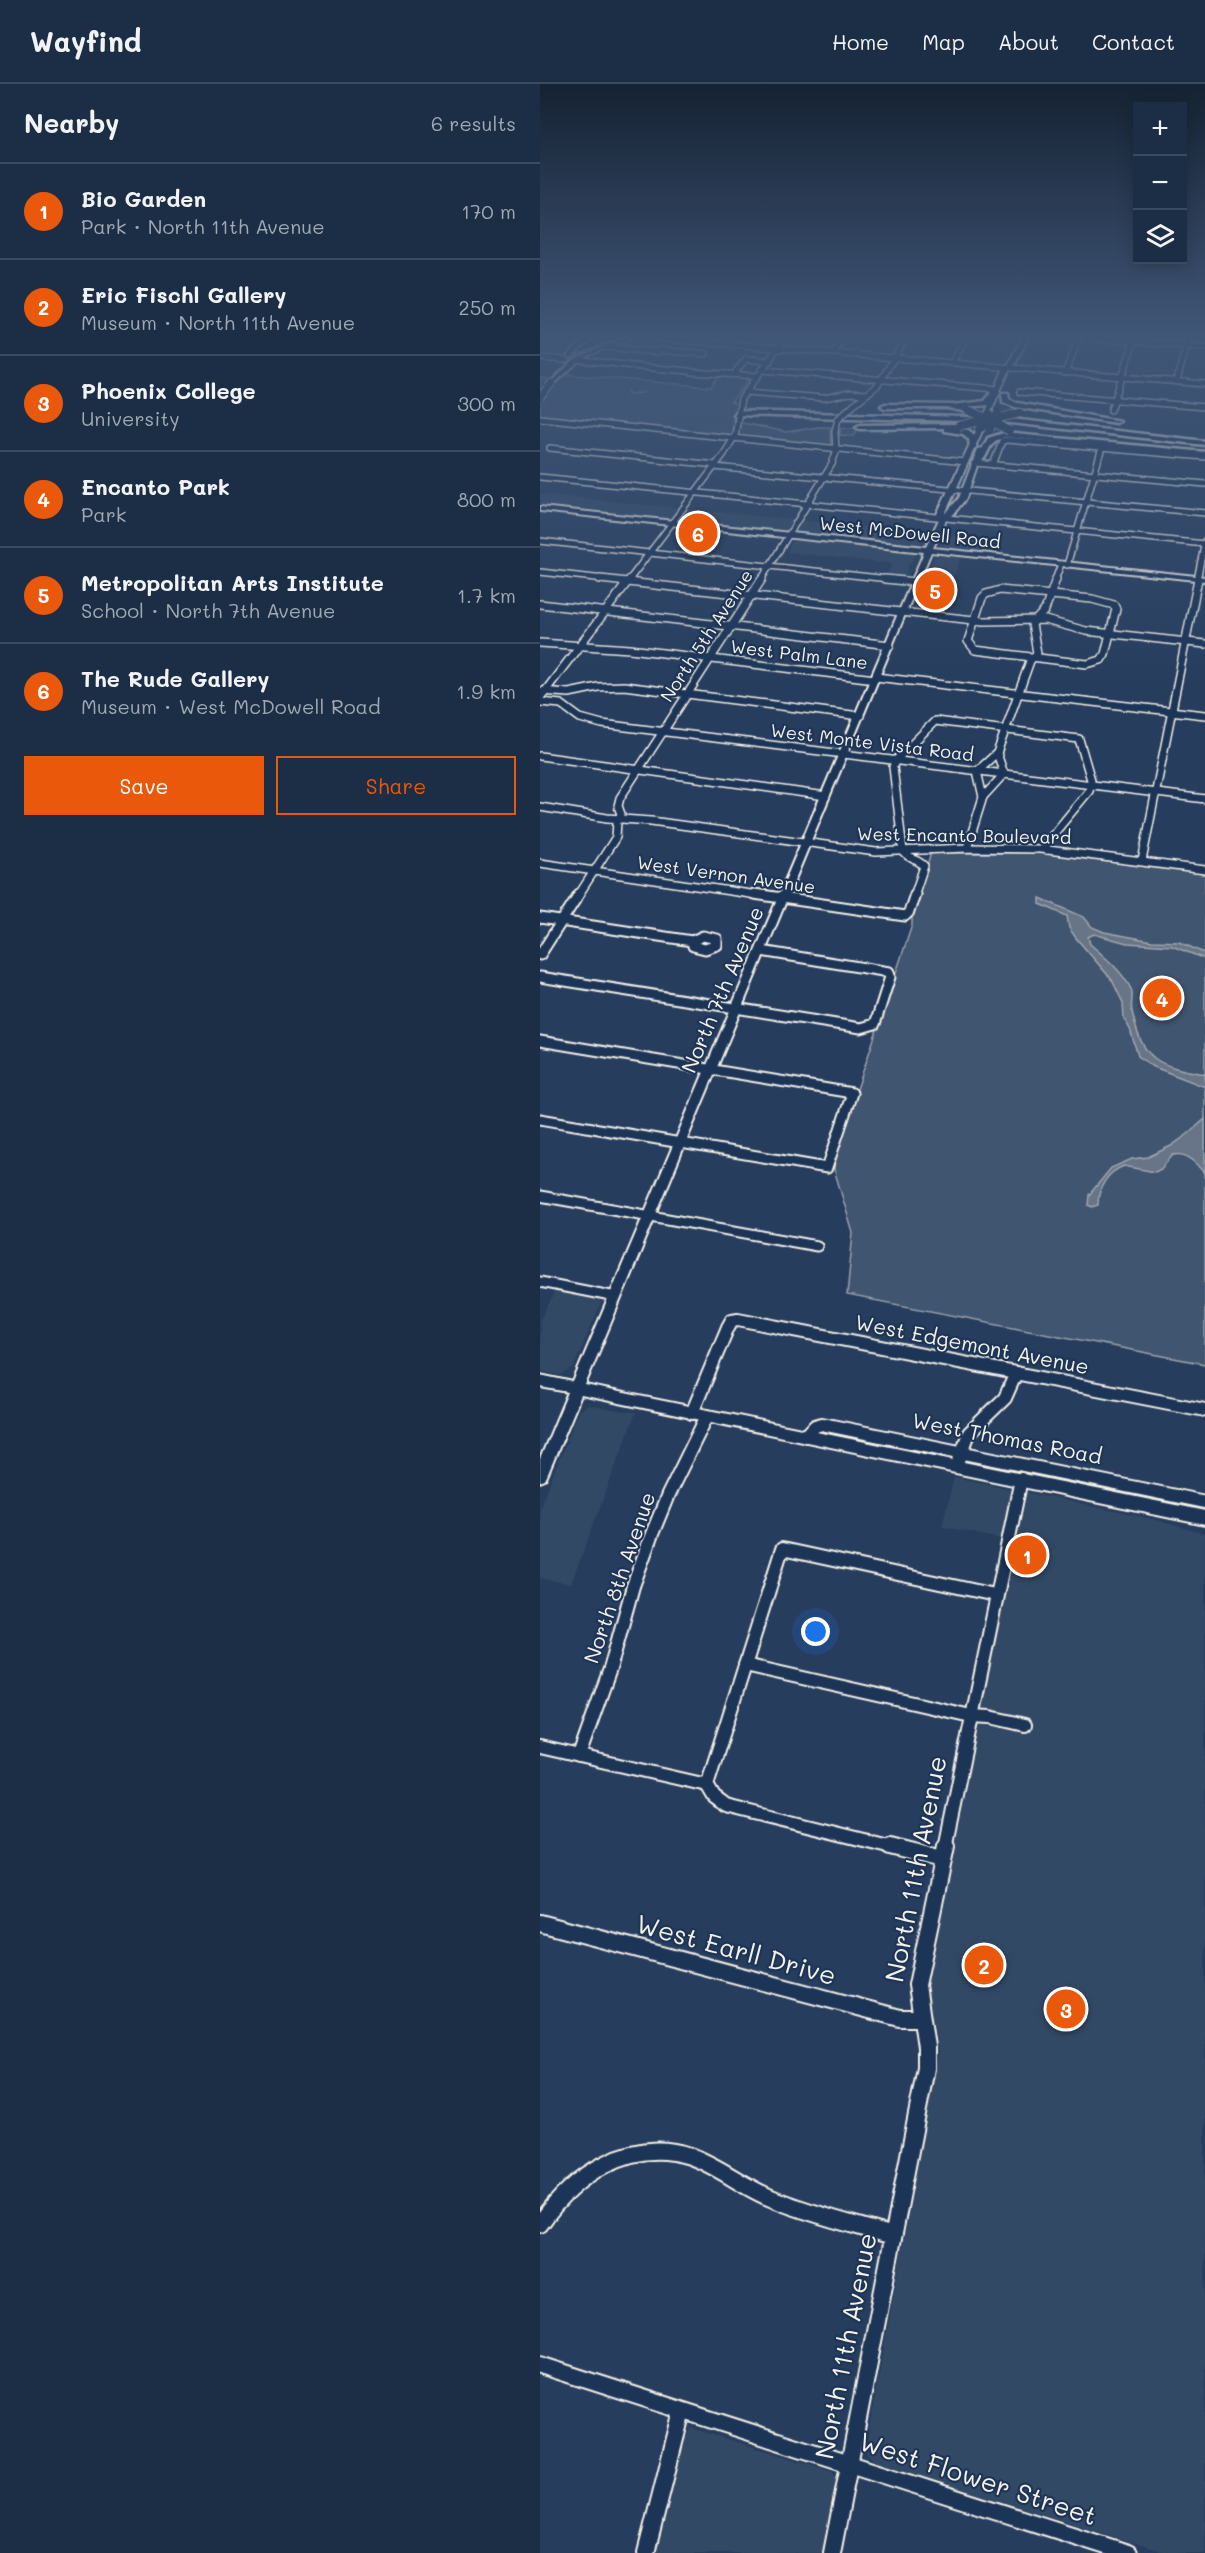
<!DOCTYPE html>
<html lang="en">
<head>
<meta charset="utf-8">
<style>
	:root { --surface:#1c2e46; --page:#25364d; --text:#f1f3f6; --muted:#a0a8b3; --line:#3a4a5f; --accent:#ea580c }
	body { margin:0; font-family:Mali,sans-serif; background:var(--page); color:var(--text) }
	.controls { position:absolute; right:18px; top:18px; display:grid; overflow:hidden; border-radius:0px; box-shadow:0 3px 15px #0003 }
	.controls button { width:54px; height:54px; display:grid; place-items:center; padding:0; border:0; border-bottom:2px solid var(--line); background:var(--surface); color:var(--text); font:30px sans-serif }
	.you { position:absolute; left:276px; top:1548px; width:21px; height:21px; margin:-15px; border:4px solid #fff; border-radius:50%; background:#1a73e8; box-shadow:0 0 0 9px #1a73e833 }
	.badge { display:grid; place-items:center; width:39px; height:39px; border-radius:50%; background:var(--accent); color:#fff; font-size:20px; font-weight:700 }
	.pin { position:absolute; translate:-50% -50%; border:3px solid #fff; box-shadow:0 2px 6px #0006 }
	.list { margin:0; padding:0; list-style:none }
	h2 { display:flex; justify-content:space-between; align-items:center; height:78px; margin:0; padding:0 24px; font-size:26px }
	h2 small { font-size:20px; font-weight:400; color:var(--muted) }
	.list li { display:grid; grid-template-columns:39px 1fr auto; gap:18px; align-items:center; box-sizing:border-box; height:96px; padding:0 24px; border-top:2px solid var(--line) }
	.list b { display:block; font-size:22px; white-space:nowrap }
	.list p { margin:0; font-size:20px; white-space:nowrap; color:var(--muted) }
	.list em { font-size:20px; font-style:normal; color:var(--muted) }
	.actions { display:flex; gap:12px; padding:18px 24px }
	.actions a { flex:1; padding:14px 0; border:2px solid var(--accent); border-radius:0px; text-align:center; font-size:21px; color:var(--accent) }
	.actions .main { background:var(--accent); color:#fff }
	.icon { flex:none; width:33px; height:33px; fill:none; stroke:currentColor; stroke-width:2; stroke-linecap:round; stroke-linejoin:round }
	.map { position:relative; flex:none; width:665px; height:2469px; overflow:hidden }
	header { display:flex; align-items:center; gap:36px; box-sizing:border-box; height:84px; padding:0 30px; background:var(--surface); border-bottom:2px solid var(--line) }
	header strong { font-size:28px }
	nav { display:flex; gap:33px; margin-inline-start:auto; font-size:21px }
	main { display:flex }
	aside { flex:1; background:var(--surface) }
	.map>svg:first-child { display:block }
	.built { fill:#334966 }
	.green { fill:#40546f; stroke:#9aa2ac; stroke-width:1.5 }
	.water { fill:#677588; stroke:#9fa7ae; stroke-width:1.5 }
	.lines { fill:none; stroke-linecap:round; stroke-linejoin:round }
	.stream { stroke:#9fa7ae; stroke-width:1.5 }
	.highway-tunnel { stroke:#455872; stroke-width:8; stroke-dasharray:8 4; stroke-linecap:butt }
	.minor-far4-casing { stroke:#f4f1e8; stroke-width:8 }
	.minor-far3-casing { stroke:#f4f1e8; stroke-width:10 }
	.minor-far2-casing { stroke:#f4f1e8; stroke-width:13 }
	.minor-far1-casing { stroke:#f4f1e8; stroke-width:16 }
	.minor-casing { stroke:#f4f1e8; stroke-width:20 }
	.major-casing { stroke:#f4f1e8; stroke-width:4 }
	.highway-casing { stroke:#f4f1e8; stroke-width:5 }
	.minor-far4 { stroke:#1d3557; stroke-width:5 }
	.minor-far3 { stroke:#1d3557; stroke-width:7 }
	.minor-far2 { stroke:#1d3557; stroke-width:9 }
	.minor-far1 { stroke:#1d3557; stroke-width:12 }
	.minor { stroke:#1d3557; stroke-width:16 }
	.major { fill:#1d3557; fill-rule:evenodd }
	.highway { fill:#1d3557; fill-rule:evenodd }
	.tram { stroke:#f4f1e8; stroke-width:1.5 }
	.minor-bridge-casing { stroke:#f4f1e8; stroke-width:8; stroke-linecap:butt }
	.major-bridge-casing { stroke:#f4f1e8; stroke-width:9; stroke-linecap:butt }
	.highway-bridge-casing { stroke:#f4f1e8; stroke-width:10; stroke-linecap:butt }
	.minor-bridge { stroke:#1d3557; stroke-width:5 }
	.major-bridge { stroke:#1d3557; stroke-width:7 }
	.highway-bridge { stroke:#1d3557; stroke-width:8 }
	.labels { text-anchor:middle; stroke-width:4.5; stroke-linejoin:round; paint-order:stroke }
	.far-street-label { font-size:18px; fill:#f4f1e8; stroke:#1d3557 }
	.street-label { font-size:21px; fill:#f4f1e8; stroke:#1d3557 }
	.near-street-label { font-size:26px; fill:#f4f1e8; stroke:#1d3557 }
</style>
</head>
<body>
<header>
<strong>Wayfind</strong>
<nav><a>Home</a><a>Map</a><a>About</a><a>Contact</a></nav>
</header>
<main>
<aside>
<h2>Nearby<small>6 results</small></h2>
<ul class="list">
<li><span class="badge">1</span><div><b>Bio Garden</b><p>Park · North 11th Avenue</p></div><em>170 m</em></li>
<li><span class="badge">2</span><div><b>Eric Fischl Gallery</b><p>Museum · North 11th Avenue</p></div><em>250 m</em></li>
<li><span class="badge">3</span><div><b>Phoenix College</b><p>University</p></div><em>300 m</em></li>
<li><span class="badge">4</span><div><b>Encanto Park</b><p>Park</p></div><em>800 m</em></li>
<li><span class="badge">5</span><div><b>Metropolitan Arts Institute</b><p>School · North 7th Avenue</p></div><em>1.7 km</em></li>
<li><span class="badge">6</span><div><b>The Rude Gallery</b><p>Museum · West McDowell Road</p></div><em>1.9 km</em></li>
</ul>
<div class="actions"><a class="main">Save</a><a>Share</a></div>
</aside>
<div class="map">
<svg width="665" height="2469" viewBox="0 0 665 2469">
	<rect width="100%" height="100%" fill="#263d5d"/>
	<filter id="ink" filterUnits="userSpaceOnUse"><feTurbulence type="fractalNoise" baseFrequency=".0167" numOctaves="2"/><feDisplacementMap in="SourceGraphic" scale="12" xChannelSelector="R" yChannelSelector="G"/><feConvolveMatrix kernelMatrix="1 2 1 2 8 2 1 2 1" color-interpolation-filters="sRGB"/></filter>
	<g filter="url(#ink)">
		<g class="built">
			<path d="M0,254H45L24,274L0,272Z"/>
			<path d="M251,254H298L289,267L244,263Z"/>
			<path d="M453,254H479L465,281H441Z"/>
			<path d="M319,344L405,348L414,350L401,351L430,356L422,373L419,375L302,364L300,352L314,353Z"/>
			<path d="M0,410L385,449L380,460L376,461L21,424L0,421Z"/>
			<path d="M404,451L452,456L447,470L401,464L399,463Z"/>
			<path d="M256,456L372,468L376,470L368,483L367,493L346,492L352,480L247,468L252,457Z"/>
			<path d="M400,471L421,473L400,528L375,526L373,525L394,473Z"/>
			<path d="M16,1205L58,1213L61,1219L33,1285L20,1291L0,1287V1238Z"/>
			<path d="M47,1321L84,1328H96L31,1500L0,1494V1423L39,1327Z"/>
			<path d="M414,1393L616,1436L665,1450V2469H627L337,2378L328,2371L326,2361L398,1971L395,1945L386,1918L385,1909L474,1458L402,1442Z"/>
			<path d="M151,2344L292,2387L297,2395L296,2403L283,2469H116L145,2355Z"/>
		</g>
		<g class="green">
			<path d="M24,290L171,303L180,291H212L191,318L194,319L193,337L246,348L279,343L318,344L314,352L300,351V346H290L291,362L0,332V294L21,296Z"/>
			<path d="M391,769H500L665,790V1280L307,1211L313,1149L294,1085L295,1071L372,841V830Z"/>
		</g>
		<g class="water">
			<path d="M500,814L544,833L552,843L564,848L612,857L639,858L664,869L665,875L632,862L587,859L554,850L548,853L550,860C564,872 583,888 591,905C594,912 590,920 592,927C602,977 618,982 665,990V1003L614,983L598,972L590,945L584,935L583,919L572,896L536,854L529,844L527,832L500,820Z"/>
			<path d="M665,1035V1089C657,1079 647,1068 633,1071L621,1085L615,1088L584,1082C567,1088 558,1104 558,1121L552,1123L548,1121L549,1111L571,1084L592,1075L608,1073L631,1062L648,1050Z"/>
		</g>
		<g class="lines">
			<path class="stream" d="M87,306L89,310L103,309"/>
			<g class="highway-tunnel">
				<path d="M0,307L202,325"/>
				<path d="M0,318L39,321"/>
			</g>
			<defs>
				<g id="minor-far4">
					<path d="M117,254L665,300"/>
					<path d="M552,254L665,263"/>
					<path d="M62,263L117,268"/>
					<path d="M118,266L166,270"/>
					<path d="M293,269L304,254"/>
					<path d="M0,274L26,276"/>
					<path d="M36,275L101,283"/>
					<path d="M412,279L426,254"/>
					<path d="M103,283L149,287"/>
					<path d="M223,286L457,305"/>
					<path d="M196,287L206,275L230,277"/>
					<path d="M152,288L218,292"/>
					<path d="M525,289L539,254"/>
					<path d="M637,297L648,255"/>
					<path d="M206,308L284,314L310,309L327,310"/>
					<path d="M480,308L665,323"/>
					<path d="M313,321L338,301L366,254"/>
					<path d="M571,326L595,254"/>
					<path d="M0,334L425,378"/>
					<path d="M10,364L176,381"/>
					<path d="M435,379L665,400"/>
					<path d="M453,381L462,357L467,356L665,373"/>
					<path d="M174,383L665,429"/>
					<path d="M0,393L665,460"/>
					<path d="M0,457L358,496"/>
					<path d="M527,481L562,364"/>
					<path d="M0,488L74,496"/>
					<path d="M89,496L184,370L195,352L201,315L245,254"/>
					<path d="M221,496L292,380L296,368L295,347"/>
					<path d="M515,496L521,480"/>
					<path d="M657,496L665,457"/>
				</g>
				<g id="minor-far3">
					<path d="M60,495L443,537L505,536L546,547L665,560"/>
					<path d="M345,495L375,498"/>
					<path d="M460,506L552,515L574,521L576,525L565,570L561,576L547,580L435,566L428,557L442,514L446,510Z"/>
					<path d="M0,520L350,561"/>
					<path d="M0,559L90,565L335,595"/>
					<path d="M336,593L665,631"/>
					<path d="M0,607L29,609L58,603L84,602L320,632"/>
					<path d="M0,614L90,495"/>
					<path d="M0,618L21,620L40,634L62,640L665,715"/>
					<path d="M0,672L286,712"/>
					<path d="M443,713L437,687L457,669L490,577L497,569L492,540L505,526L516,495"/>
					<path d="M0,723L67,734L111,737L336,768L427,764L500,765L665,786"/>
					<path d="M427,764L443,713L464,690L457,669"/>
					<path d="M363,767L353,683L355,677L395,637L539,655L551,696L549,707L507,758L506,766"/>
					<path d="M363,767C367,775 378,775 384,782L374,812"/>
					<path d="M602,777L658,495"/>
					<path d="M0,779L224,812"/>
					<path d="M38,812L76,753L77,738L81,730L78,722L80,714L222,495"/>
				</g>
				<g id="minor-far2">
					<path d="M214,810L365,832L369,828L375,810"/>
					<path d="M0,834L152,857"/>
					<path d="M163,852L177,855V861L165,865L153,862L152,857Z"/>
					<path d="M0,871L39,810"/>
					<path d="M0,893L321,944L335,940L350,893L349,888L221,867"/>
					<path d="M0,957L312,1009L287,1084L0,1035"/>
					<path d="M0,1112L277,1162"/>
					<path d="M0,1198L76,1213"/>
				</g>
				<g id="minor-far1">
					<path d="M152,1329L188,1243L192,1236L198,1235L665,1326"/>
					<path d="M266,1352L275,1342L282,1340L665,1418"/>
					<path d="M417,1382L429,1349L465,1314L476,1289"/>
					<path d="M205,1581L431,1632L450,1633L485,1641"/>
					<path d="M0,1663L167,1701"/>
					<path d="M39,1672L70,1585L93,1502L112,1450L128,1411L167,1332"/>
					<path d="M167,1701L242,1465L455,1511"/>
					<path d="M167,1701L174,1713L186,1722L356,1764"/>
					<path d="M405,1764L481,1395"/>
				</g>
				<g id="minor">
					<path d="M350,1762L402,1775"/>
					<path d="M0,1839L360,1934H380"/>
					<path d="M0,2140C33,2092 89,2052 150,2072C179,2082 203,2103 231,2114C270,2130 312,2140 353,2152"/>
					<path d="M0,2281L588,2469"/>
					<path d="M106,2469L142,2327"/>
					<path d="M292,2469L386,1984V1963L377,1901L406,1762"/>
				</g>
				<g id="major">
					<path d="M46,254H53L32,273H28V271Z"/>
					<path d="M82,254H91L42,274L14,300L9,299L38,272Z"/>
					<path d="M482,254H488L473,284L469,287L451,327L446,328L463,286L467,283Z"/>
					<path d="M440,343L443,345L405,430L419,414L438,365L443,364L426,414L413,431L406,436L393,464L665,493V497L391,468L45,1301L665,1427V1441L41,1311L7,1392L5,1396L0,1398V1375L28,1308L0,1303V1291L33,1298L384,468L0,427V423L386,463L399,435L397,430L437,345Z"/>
				</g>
				<g id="highway">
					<path d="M453,306L460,308L450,321L423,323L431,324L428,328L407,324H345L341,322L345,320L413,321L445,317Z"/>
					<path d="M462,309H468L469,315L477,319L580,337L576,339L475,323L463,318Z"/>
					<path d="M197,327L462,334L665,357V361L462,338L194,331Z"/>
					<path d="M419,340L423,342L416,344L428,346L436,352V364H430L429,355L423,350L404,347V344L320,345L316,343L320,341Z"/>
					<path d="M464,349L665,368V372L465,353C462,355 458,355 455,357C446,364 447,381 432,381L431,379L438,373L448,354Z"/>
				</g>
			</defs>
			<use href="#minor-far4" class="minor-far4-casing"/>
			<use href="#minor-far3" class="minor-far3-casing"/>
			<use href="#minor-far2" class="minor-far2-casing"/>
			<use href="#minor-far1" class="minor-far1-casing"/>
			<use href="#minor" class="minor-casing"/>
			<use href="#major" class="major-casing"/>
			<use href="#highway" class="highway-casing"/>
			<use href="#minor-far4" class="minor-far4"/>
			<use href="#minor-far3" class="minor-far3"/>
			<use href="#minor-far2" class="minor-far2"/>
			<use href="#minor-far1" class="minor-far1"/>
			<use href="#minor" class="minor"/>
			<use href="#major" class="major"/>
			<use href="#highway" class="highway"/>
			<path class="tram" d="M0,310L32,276L81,254"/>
			<defs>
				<path id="minor-bridge" d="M295,347L298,335L313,321"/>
				<g id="major-bridge">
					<path d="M0,313L12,299"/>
					<path d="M450,346L458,328"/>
				</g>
				<g id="highway-bridge">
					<path d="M428,326L444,333L449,340"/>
					<path d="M449,330L454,338L469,347"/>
					<path d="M419,342L448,335"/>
					<path d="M440,345L455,335L480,329"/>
				</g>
			</defs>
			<use href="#minor-bridge" class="minor-bridge-casing"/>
			<use href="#major-bridge" class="major-bridge-casing"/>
			<use href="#highway-bridge" class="highway-bridge-casing"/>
			<use href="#minor-bridge" class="minor-bridge"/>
			<use href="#major-bridge" class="major-bridge"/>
			<use href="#highway-bridge" class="highway-bridge"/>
		</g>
	</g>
	<linearGradient id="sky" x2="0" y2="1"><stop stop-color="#152233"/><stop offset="0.42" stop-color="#415778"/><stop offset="1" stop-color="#415778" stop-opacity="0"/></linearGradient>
	<rect width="665" height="600" fill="url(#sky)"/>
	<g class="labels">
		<g class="far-street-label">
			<text transform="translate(370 449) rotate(6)" y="6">West McDowell Road</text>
			<text transform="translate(167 552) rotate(-57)" y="6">North 5th Avenue</text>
			<text transform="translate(259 571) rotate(7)" y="6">West Palm Lane</text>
			<text transform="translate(332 659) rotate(7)" y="6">West Monte Vista Road</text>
			<text transform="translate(424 752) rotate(1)" y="6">West Encanto Boulevard</text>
			<text transform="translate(186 791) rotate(8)" y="6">West Vernon Avenue</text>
		</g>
		<g class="street-label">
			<text transform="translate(183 906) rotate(-67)" y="7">North 7th Avenue</text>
			<text transform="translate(432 1261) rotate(11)" y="7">West Edgemont Avenue</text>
			<text transform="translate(467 1355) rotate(11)" y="7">West Thomas Road</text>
			<text transform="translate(80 1494) rotate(-71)" y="7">North 8th Avenue</text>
		</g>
		<g class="near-street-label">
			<text transform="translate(376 1785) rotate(-79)" y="9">North 11th Avenue</text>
			<text transform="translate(196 1866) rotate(15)" y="9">West Earll Drive</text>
			<text transform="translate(306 2262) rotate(-79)" y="9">North 11th Avenue</text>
			<text transform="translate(438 2395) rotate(18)" y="9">West Flower Street</text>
		</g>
	</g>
</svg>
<div class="controls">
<button>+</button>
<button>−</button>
<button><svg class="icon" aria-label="layers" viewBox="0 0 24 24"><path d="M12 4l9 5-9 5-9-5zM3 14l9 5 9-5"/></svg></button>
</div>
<div class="you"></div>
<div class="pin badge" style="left:487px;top:1471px">1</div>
<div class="pin badge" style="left:444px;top:1881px">2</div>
<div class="pin badge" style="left:526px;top:1925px">3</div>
<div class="pin badge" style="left:622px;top:914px">4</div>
<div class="pin badge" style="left:395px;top:506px">5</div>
<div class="pin badge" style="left:158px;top:449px">6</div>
</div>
</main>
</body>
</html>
